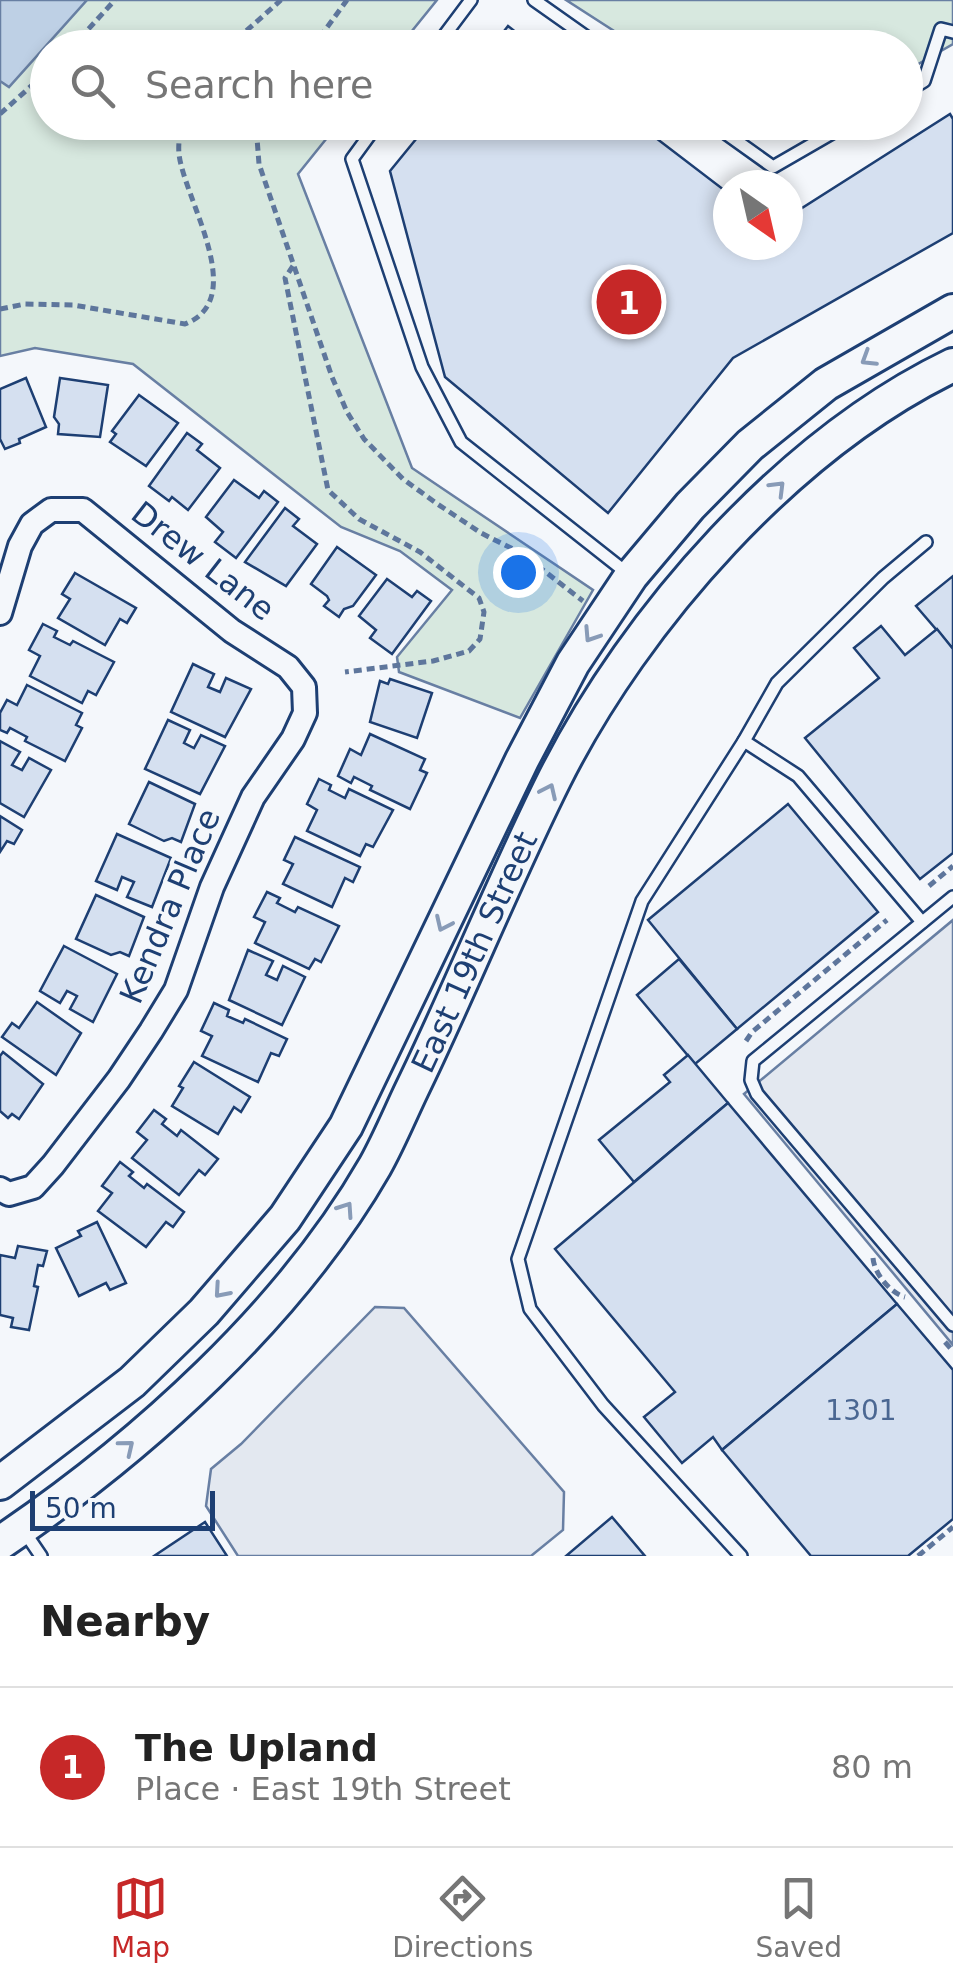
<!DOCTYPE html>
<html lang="en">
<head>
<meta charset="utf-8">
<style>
	:root { --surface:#fff; --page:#f6f6f6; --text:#222; --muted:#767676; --line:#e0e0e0; --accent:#c62828 }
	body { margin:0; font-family:"DejaVu Sans",sans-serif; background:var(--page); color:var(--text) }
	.compass { position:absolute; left:713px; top:170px; width:90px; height:90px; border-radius:50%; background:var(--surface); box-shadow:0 5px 15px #0003; rotate:146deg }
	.scale { position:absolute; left:30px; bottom:25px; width:185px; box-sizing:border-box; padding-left:10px; border:5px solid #1d3f73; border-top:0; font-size:28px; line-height:35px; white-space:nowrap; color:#1d3f73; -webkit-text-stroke:8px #f4f7fb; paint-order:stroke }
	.you { position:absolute; left:518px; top:572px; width:35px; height:35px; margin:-25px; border:8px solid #fff; border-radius:50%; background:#1a73e8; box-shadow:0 0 0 15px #1a73e833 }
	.badge { display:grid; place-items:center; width:65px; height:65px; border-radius:50%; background:var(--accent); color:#fff; font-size:32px; font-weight:700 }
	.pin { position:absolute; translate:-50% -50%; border:5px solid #fff; box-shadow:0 2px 10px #0006 }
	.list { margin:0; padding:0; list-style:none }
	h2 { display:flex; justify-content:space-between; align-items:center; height:130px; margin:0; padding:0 40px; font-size:42px }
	h2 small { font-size:32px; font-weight:400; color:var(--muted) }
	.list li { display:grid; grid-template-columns:65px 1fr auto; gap:30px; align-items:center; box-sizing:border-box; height:160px; padding:0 40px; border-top:2px solid var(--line) }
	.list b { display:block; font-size:38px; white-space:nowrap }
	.list p { margin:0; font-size:32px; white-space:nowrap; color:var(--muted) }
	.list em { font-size:32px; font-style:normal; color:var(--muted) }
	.icon { flex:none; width:55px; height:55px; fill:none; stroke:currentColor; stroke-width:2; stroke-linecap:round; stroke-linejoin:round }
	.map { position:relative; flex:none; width:953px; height:1556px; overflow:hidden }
	.search { position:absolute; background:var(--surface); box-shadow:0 5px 15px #0003; left:30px; right:30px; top:30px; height:110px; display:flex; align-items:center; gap:25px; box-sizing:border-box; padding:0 35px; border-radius:55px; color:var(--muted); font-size:38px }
	.sheet { height:290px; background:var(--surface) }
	nav { display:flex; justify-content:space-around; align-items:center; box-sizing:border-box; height:140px; border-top:2px solid var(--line); background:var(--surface); font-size:28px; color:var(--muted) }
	nav a { display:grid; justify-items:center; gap:5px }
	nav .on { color:var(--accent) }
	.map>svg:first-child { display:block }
	.green { fill:#d7e8df; stroke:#687fa3; stroke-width:2.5 }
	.parking { fill:#e3e8f0; stroke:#687fa3; stroke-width:2.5 }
	.water { fill:#bed0e5; stroke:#687fa3; stroke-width:2.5 }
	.building { fill:#d5e0f0; stroke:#1d3f73; stroke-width:2.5 }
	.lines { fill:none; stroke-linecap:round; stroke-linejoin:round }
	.lane-casing { stroke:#1d3f73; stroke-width:16 }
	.street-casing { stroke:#1d3f73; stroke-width:28 }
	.secondary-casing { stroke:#1d3f73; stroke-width:38 }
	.path { stroke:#5e769c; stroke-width:5; stroke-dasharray:8 5; stroke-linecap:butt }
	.lane { stroke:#f4f7fb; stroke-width:11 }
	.street { stroke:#f4f7fb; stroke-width:22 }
	.secondary { stroke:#f4f7fb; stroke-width:32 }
	.oneway { stroke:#889bb7 }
	.labels { text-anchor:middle; stroke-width:8; stroke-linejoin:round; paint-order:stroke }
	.number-label { font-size:28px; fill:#4b6792 }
	.street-label { font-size:32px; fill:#1d3f73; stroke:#f4f7fb }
</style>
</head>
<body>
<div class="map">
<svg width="953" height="1556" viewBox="0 0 953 1556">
	<rect width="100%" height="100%" fill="#f4f7fb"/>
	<g class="green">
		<path d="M0,0H437L399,47L48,48V122L339,123L298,174L412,468L593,590L520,718L399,672L397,657L452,590L400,551L341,527L133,364L35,348L0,356Z"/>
		<path d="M566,0H953V44L906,71V48L639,47Z"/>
	</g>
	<g class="parking">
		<path d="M953,920V1345L744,1094Z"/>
		<path d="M375,1307L404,1308L564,1492L563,1530L531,1556H238L206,1506L211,1469L241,1444Z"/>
	</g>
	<path class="water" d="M0,0H87L9,87L0,81Z"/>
	<g class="building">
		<path d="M508,26L536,48H491Z"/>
		<path d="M950,114L953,119V233L733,358L608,513L445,377L390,171L430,122H635L728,193V245H788V217Z"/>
		<path d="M26,378L46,427L19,439L20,443L5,449L0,439V389Z"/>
		<path d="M60,378L108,385L100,437L58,434L59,424L54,417Z"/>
		<path d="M139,395L178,423L146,466L110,442L116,434L112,431Z"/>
		<path d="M187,433L202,444L197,450L220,468L188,510L172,497L169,501L149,486Z"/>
		<path d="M234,480L259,498L264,491L278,502L236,558L215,542L223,532L206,517Z"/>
		<path d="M285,508L299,519L293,526L317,544L286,586L245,562Z"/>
		<path d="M337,547L376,575L353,606L344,609L339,617L324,606L329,600L327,596L311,584Z"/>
		<path d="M75,573L136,608L127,623L120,619L105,645L58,618L70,599L62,594Z"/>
		<path d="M953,576V649L916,606Z"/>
		<path d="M387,579L412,597L417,591L431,601L392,654L370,638L376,630L359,616Z"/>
		<path d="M43,624L57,631L54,637L70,645L73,641L114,662L96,695L88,691L82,703L30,676L40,656L29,650Z"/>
		<path d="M881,626L905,655L937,629L953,649V853L920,879L805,738L879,678L854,648Z"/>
		<path d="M193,664L214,674L208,687L220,692L226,678L251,689L225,737L171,712Z"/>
		<path d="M390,679L432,693L417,738L370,722L380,681L388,684Z"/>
		<path d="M27,685L82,713L76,725L82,728L65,761L25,741L27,737L10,728L7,733L0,730V713L7,700L17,705Z"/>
		<path d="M168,720L190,730L184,743L194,748L201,735L225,746L200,794L145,769Z"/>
		<path d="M370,734L425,759L420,770L427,773L410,809L370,790L372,786L354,777L351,783L338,776L350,749L361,755Z"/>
		<path d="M0,741L20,752L12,765L22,770L29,758L51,770L24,817L0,803Z"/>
		<path d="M319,779L331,785L329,790L345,798L349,789L393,810L373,847L366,844L360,856L307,831L317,810L307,804Z"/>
		<path d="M149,782L195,804L181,842L172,838L164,841L129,824Z"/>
		<path d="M788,804L878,912L737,1029L648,920Z"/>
		<path d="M0,816L22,830L14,844L7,841L0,852Z"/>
		<path d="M117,834L171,858L152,907L127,897L134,882L122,877L117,890L96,881Z"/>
		<path d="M295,837L360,867L353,882L345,878L332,907L283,884L293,864L284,860Z"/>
		<path d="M267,892L280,898L277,903L295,912L298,907L339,926L321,962L315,959L309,969L255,943L265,922L254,917Z"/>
		<path d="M96,895L144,917L129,956L120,952L111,955L76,939Z"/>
		<path d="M64,946L117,974L93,1022L70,1009L77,996L67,991L60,1003L40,991Z"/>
		<path d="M248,950L273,961L266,975L277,980L283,966L305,977L282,1025L229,1000Z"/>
		<path d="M679,959L737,1029L695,1064L637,995Z"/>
		<path d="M37,1002L81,1033L56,1075L2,1037L12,1023L19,1028Z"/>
		<path d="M214,1003L229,1010L227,1016L243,1023L245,1019L287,1039L279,1056L271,1053L258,1082L202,1056L212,1036L201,1031Z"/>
		<path d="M3,1052L43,1084L19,1119L12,1114L8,1118L0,1111V1056Z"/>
		<path d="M688,1055L728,1103L634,1182L599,1140L670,1082L664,1075Z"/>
		<path d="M194,1062L250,1097L241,1112L234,1107L218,1134L172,1106L183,1088L179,1086Z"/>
		<path d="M728,1103L897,1304L722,1450L713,1437L682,1463L644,1417L675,1392L555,1249Z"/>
		<path d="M154,1110L166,1119L162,1124L177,1136L181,1130L218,1159L205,1175L199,1170L179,1195L132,1158L147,1140L137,1132Z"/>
		<path d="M120,1162L133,1172L129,1176L144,1188L147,1184L184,1212L173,1227L166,1222L146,1247L98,1211L112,1193L102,1186Z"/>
		<path d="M97,1222L126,1283L110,1290L106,1283L79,1296L56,1248L81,1236L78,1231Z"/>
		<path d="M18,1246L47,1251L43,1266L38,1265L34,1286L38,1287L29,1330L11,1327L13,1318L0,1315V1255L15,1258Z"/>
		<path d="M897,1304L953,1370V1519L908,1556H811L722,1450Z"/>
		<path d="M612,1517L645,1556H566Z"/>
		<path d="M205,1522L227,1556H154Z"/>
	</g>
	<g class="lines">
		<defs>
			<g id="lane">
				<path d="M534,0L602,48"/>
				<path d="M435,48L471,0"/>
				<path d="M906,92L924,81L941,29L953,32"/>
				<path d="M379,122L352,159L422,367L461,442L627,573"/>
				<path d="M710,122L773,167L851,122"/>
				<path d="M744,741L777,683L883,578L926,542"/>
				<path d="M953,897L753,1061L751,1080L757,1094L953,1325"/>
				<path d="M24,1531L41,1556"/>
				<path d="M741,1556L603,1405L530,1309L518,1259L642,901L744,741L798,776L922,922"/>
			</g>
			<path id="street" d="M0,613L20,546L32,524L51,510H83L232,631L288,667L304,687L305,713L293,739L253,797L212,887L176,990L151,1031L119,1079L53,1165L33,1187L9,1194L0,1189"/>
			<g id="secondary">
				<path d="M0,1483L132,1382L204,1312L285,1218L346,1126L522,760L573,663L631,576L690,506L750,445L826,384L953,311"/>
				<path id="s1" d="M0,1543C141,1448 290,1314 375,1166C389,1141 400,1114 412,1089C462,986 504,880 555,778C636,617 789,444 953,365"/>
			</g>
		</defs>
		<use href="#lane" class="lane-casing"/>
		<use href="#street" class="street-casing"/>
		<use href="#secondary" class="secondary-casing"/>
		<g class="path">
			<path d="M71,48L115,0"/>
			<path d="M227,48L281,0"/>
			<path d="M312,48L347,0"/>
			<path d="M0,114L48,71"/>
			<path d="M246,122L257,138"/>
			<path d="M271,122L257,138L259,164L332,377L347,412L364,439L403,479L436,503L481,533L521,553L583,601"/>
			<path d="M293,266L285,278L328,490L359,519L420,552L479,598L484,612L480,639L469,651L433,661L345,672"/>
			<path d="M0,309L25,304L73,305L185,324C250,299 184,199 179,154C178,144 180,132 182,122"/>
			<path d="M929,886L953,866"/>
			<path d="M746,1041L752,1032L887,920"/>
			<path d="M873,1258C874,1273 890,1293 905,1297"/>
			<path d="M945,1342L953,1351"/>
			<path d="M918,1556L953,1527"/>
		</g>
		<use href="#lane" class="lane"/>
		<use href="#street" class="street"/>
		<use href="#secondary" class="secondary"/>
	</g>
	<defs><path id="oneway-chevron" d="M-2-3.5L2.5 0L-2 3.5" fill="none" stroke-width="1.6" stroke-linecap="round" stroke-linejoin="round" transform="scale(2.5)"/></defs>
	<g class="oneway">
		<use href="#oneway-chevron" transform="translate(868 359) rotate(148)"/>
		<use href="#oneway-chevron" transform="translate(778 488) rotate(-45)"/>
		<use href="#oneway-chevron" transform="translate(591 635) rotate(123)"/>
		<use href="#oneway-chevron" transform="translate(549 791) rotate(-65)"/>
		<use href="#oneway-chevron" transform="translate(443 924) rotate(115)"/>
		<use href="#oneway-chevron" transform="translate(346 1209) rotate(-56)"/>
		<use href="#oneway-chevron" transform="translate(221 1291) rotate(131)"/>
		<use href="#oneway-chevron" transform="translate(127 1447) rotate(-39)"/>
	</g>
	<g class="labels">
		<g class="number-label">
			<text x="861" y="1420">1301</text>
		</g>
		<g class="street-label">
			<text transform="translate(203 561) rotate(38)" y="11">Drew Lane</text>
			<text transform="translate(170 906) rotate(-67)" y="11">Kendra Place</text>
			<text dy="11" stroke="none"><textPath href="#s1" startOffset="772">East 19th Street</textPath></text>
		</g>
	</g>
</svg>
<svg class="compass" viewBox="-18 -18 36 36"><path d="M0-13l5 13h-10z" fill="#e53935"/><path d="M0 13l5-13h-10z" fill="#767676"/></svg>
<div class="scale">50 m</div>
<div class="you"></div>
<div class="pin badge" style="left:629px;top:302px">1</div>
<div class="search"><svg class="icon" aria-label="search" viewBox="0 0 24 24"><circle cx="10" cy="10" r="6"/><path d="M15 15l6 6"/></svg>Search here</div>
</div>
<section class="sheet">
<h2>Nearby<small></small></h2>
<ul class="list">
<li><span class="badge">1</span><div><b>The Upland</b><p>Place · East 19th Street</p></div><em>80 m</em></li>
</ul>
</section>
<nav>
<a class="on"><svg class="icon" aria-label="map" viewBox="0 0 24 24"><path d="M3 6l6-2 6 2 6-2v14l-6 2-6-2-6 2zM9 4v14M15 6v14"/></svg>Map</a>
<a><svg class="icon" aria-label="directions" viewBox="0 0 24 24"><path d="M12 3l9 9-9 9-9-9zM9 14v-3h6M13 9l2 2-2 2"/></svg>Directions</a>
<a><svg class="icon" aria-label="saved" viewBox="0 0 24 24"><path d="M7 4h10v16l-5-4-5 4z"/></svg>Saved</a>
</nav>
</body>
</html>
